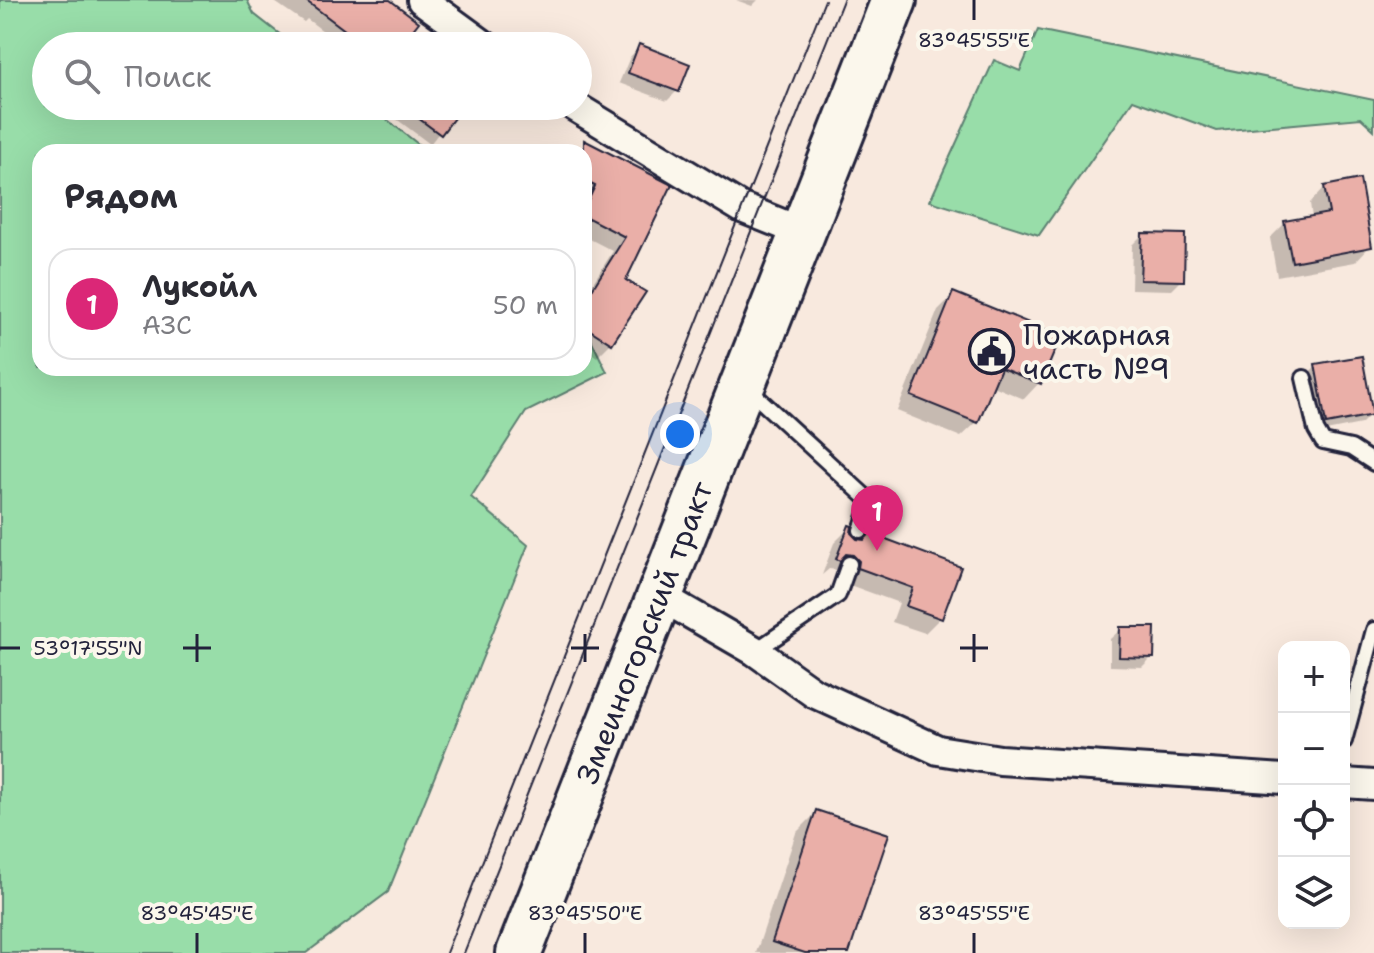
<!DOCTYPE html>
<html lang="ru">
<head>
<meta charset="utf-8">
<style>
	:root { --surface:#fff; --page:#f2f2f3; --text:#2b2b33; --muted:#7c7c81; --line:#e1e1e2; --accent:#db2777 }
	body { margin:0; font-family:"Shantell Sans",sans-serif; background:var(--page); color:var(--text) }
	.controls { position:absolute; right:24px; bottom:24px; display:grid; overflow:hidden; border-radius:16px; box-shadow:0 8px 32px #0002 }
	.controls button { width:72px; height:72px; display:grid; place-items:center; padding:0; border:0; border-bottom:2px solid var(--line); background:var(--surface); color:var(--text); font:40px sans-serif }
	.you { position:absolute; left:680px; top:434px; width:28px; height:28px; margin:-20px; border:6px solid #fff; border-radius:50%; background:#1a73e8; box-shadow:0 0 0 12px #1a73e833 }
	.badge { display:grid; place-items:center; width:52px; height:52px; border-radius:50%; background:var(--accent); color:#fff; font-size:26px; font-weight:700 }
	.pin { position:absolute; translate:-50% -66px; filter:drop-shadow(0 2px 4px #0008) }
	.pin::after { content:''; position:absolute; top:42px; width:28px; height:24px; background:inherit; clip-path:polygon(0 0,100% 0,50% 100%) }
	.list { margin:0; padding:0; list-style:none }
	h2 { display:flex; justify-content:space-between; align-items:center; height:104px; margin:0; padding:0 32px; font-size:34px }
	h2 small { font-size:26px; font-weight:400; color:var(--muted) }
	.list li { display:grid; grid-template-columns:52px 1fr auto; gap:24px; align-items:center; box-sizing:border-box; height:112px; margin:0 16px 16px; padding:0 16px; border:2px solid var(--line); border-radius:24px }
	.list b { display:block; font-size:30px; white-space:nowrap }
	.list p { margin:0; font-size:26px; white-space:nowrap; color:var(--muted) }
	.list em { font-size:26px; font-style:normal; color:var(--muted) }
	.icon { flex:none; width:44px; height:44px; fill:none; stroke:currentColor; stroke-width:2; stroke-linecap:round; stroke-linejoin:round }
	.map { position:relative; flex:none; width:1374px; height:953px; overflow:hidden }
	.search { position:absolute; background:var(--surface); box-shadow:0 8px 32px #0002; left:32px; top:32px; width:560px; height:88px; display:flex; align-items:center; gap:20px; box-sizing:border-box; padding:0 28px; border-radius:44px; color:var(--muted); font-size:30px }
	.panel { position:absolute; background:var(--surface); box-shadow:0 8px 32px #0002; left:32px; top:144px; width:560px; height:232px; border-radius:24px }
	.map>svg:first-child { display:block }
	.green { fill:#98dda9; stroke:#5d8072; stroke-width:2 }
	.shadow { fill:#0003 }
	.building { fill:#eaafa8; stroke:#22223b; stroke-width:2 }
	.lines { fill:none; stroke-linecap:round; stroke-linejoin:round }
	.service-casing { stroke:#22223b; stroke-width:20 }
	.minor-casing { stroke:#22223b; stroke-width:34 }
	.trunk-casing { stroke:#22223b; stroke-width:50 }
	.service { stroke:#fbf7ec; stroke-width:14 }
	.minor { stroke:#fbf7ec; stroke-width:28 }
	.trunk { stroke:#fbf7ec; stroke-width:44 }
	.tram { stroke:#22223b; stroke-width:2 }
	.ticks { fill:none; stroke:#22223b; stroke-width:3 }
	.labels { text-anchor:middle; stroke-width:8; stroke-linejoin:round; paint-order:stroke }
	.poi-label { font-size:30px; fill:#22223b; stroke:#fbf7ec; text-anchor:start }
	.street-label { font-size:30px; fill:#22223b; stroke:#fbf7ec }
	.ticks-label { font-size:20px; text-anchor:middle; fill:#22223b; stroke:#fbf7ec; stroke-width:8; stroke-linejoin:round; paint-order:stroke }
</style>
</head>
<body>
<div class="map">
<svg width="1374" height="953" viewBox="0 0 1374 953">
	<rect width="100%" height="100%" fill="#f8e9de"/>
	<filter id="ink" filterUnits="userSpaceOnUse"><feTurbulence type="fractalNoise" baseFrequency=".0125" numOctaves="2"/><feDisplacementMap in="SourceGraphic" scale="16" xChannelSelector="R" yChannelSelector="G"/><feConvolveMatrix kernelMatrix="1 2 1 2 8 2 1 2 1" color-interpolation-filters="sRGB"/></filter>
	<g filter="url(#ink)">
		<g class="green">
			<path d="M0,0H247L254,14L295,46H46V106H370L428,152H40V368H584V325L607,372L526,412L471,497L528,545L388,892L306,953H0Z"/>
			<path d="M1038,30L1374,100V130L1361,118L1217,131L1133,100L1039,235L930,201L994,60L1020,71Z"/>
		</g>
		<g class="shadow">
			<path d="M272,0H387L397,46H343L307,19L304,22Z"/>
			<path d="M736,0H758L752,6Z"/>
			<path d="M640,46L677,91L667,101L619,83L630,57Z"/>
			<path d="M398,106H460L430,144L391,115Z"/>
			<path d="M586,143L669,186L624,280L611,343L597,357L584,348V297L613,251L584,236V152H577Z"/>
			<path d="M1325,187L1370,246L1355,262L1277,276L1270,238L1285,223L1312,218L1310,203Z"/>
			<path d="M1142,235L1182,280L1172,290L1131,289L1132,245Z"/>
			<path d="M953,295L1039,383L1024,399L991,385L977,422L961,437L897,411L938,310Z"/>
			<path d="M1316,366L1371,414L1361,424L1316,433L1305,376Z"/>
			<path d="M849,528V533L856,541L958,568L940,618L925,633L892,622L899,603L844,583V577L837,570L829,569L822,575L834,543Z"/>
			<path d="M1121,629L1152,657L1142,667L1110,666V639Z"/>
			<path d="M816,813L847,953H756L796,833Z"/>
		</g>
		<g class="building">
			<path d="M305,0H390L419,22L400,46H366Z"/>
			<path d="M639,44L690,64L679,92L628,73Z"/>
			<path d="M402,106H463L441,135Z"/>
			<path d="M584,140L672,185L626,280L646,292L612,344L584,326V302L625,237L584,216V209L595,186L584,181Z"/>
			<path d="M1360,179L1372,247L1292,262L1284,221L1329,213L1324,186Z"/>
			<path d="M1142,233L1185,234L1184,281L1140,280Z"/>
			<path d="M953,292L1061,336L1041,384L1001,368L978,423L911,396Z"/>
			<path d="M1362,356L1373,415L1326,424L1315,364Z"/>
			<path d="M849,525L852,526L851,533L857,539L864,540L870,533L961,567L942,619L906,606L913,588L858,568L859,561L853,555L846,554L840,561L836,559Z"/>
			<path d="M1120,627H1155L1154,658L1119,657Z"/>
			<path d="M816,810L889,834L849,953H805L772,942Z"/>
		</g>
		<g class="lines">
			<defs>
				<g id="service">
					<path d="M1304,378L1316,430L1323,442L1351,448L1374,463"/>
					<path d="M746,387L871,502L861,530"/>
					<path d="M755,651L838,595L849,564"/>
					<path d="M1344,741L1374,630"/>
				</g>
				<g id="minor">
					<path d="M422,0L485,46"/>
					<path d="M574,106L742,208L802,232"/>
					<path d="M660,596L755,651L814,693L938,750L1000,760L1284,779"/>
					<path d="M1344,783L1374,785"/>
				</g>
				<g id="trunk">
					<path id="s1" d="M519,953L894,0"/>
				</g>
			</defs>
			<use href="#service" class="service-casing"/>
			<use href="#minor" class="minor-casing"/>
			<use href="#trunk" class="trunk-casing"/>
			<use href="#service" class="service"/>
			<use href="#minor" class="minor"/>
			<use href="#trunk" class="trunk"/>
			<g class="tram">
				<path d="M446,953L825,0"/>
				<path d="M464,953L843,0"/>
			</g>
		</g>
	</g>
	<path class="ticks" d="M974,0V20M197,634V662M585,634V662M974,634V662M0,648H20M183,648H211M571,648H599M960,648H988M197,933V953M585,933V953M974,933V953"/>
	<defs>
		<symbol id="civic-ring" viewBox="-11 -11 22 22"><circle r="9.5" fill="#fbf7ec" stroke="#22223b" stroke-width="1.5"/><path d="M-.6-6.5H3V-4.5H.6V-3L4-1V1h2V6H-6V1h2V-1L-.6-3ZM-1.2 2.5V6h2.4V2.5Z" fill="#22223b"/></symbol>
	</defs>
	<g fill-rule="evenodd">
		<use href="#civic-ring" x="966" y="326" width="51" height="51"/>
	</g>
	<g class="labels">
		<g class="poi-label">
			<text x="1023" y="345">Пожарная<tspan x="1023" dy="34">часть №9</tspan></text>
		</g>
		<g class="street-label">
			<text dy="10" stroke="none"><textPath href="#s1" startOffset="344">Змеиногорский тракт</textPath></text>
		</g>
	</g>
	<g class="ticks-label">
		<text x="974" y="47">83°45'55"E</text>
		<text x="88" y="655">53°17'55"N</text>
		<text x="197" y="920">83°45'45"E</text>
		<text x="585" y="920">83°45'50"E</text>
		<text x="974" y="920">83°45'55"E</text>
	</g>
</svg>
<div class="controls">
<button>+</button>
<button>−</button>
<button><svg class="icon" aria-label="locate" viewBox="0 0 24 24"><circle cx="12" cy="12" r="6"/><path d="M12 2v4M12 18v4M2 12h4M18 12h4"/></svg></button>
<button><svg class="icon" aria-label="layers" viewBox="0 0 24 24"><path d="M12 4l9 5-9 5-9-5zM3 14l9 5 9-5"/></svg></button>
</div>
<div class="you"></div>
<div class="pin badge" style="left:877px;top:551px">1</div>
<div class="search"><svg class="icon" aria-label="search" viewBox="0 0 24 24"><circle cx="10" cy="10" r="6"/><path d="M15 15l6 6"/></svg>Поиск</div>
<section class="panel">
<h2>Рядом<small></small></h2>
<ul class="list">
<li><span class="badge">1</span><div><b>Лукойл</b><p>АЗС</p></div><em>50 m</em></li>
</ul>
</section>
</div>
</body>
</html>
